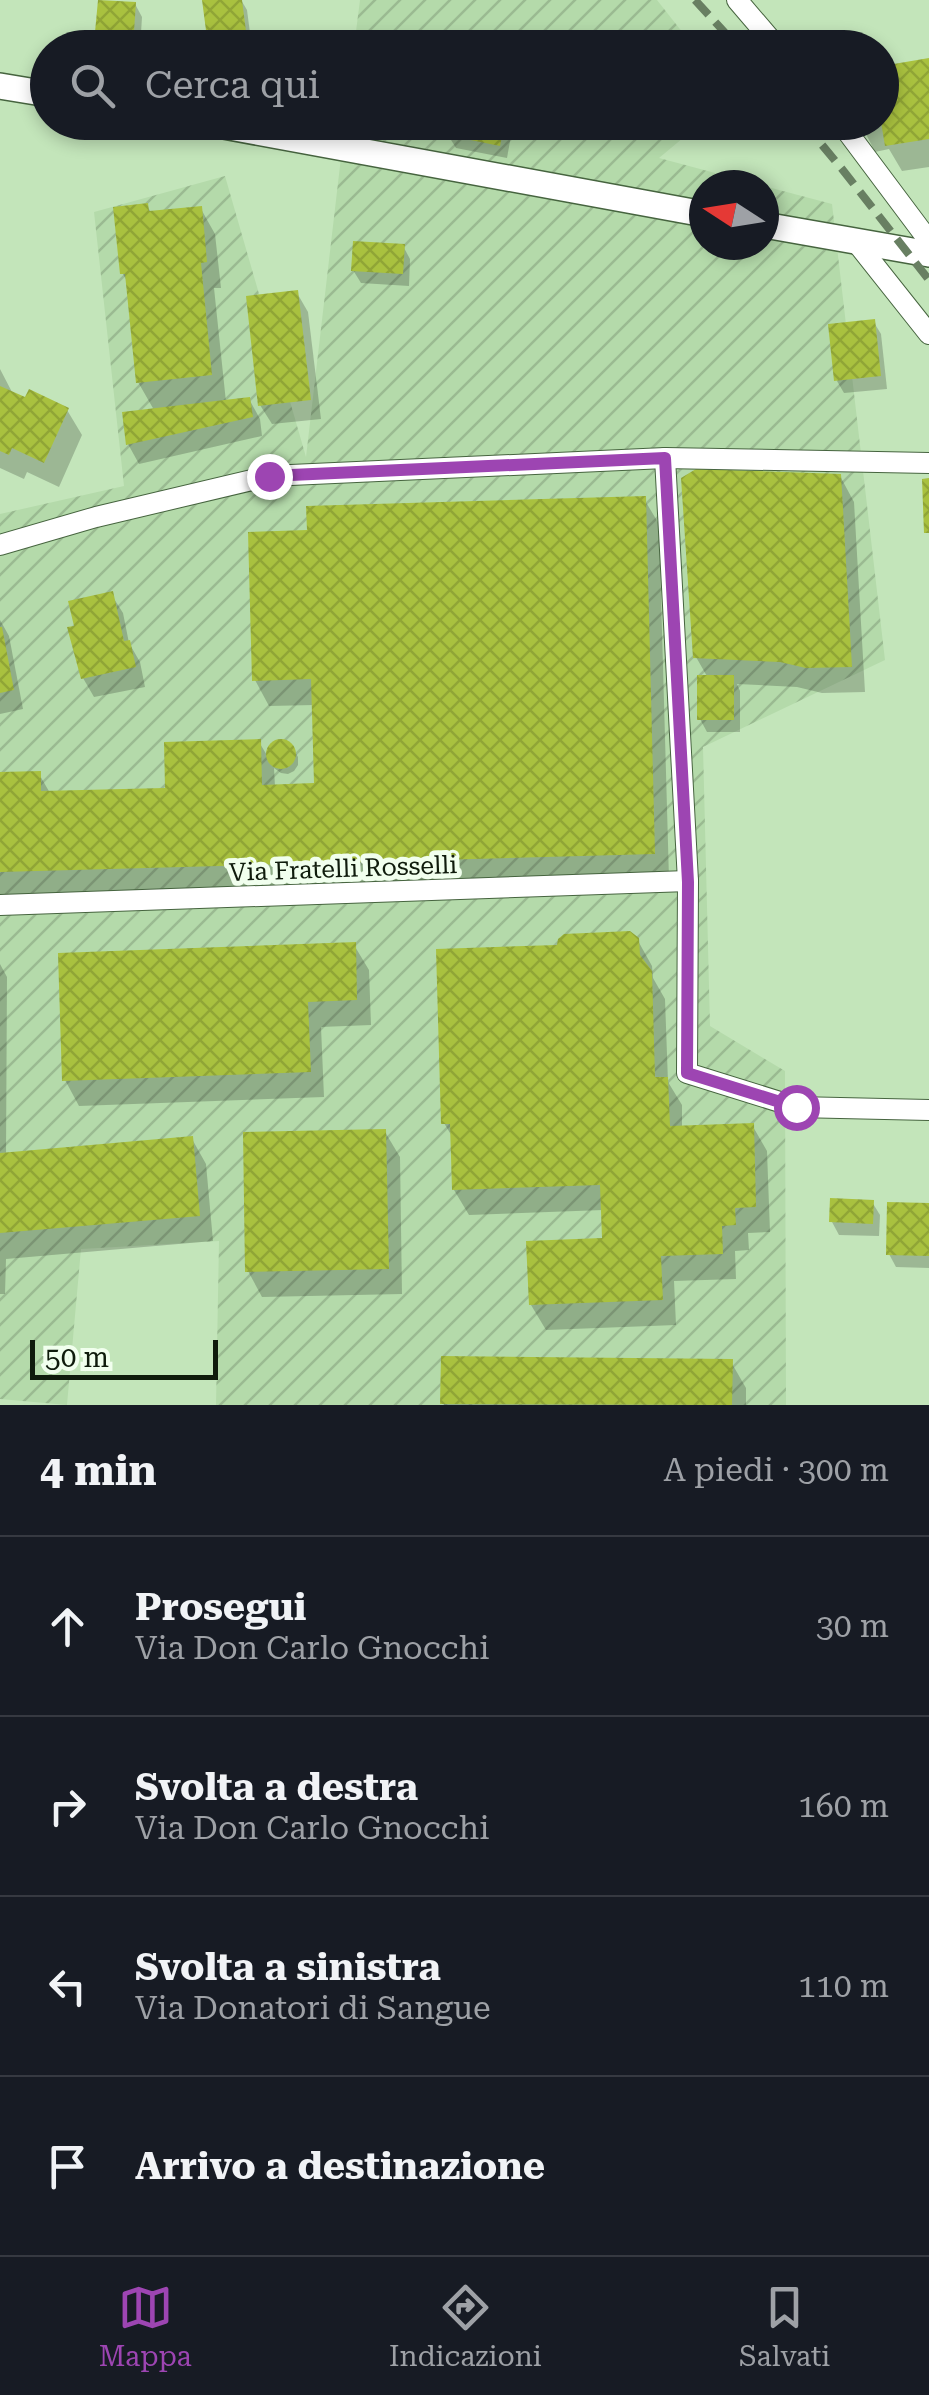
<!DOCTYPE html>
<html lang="it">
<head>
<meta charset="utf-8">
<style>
	:root { --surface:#171b24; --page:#20242c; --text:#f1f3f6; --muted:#9ea1a6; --line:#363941; --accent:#9d45b2 }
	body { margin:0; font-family:"Roboto Serif",serif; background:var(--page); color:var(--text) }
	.compass { position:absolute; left:689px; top:170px; width:90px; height:90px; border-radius:50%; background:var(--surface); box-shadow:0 5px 15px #0003; rotate:282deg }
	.scale { position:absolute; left:30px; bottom:25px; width:188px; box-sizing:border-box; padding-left:10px; border:5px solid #0f1b0c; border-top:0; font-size:28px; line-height:35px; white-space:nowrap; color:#0f1b0c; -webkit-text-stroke:8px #f1ffee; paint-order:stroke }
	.stop { position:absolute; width:30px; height:30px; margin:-22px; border:8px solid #9d45b2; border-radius:50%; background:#fff }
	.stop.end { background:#9d45b2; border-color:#fff; box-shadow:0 2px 10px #0008 }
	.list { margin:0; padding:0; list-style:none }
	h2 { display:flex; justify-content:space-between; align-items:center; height:130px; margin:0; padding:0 40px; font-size:42px }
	h2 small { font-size:32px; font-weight:400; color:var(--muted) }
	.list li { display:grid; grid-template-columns:65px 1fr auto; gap:30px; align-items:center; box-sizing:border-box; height:180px; padding:0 40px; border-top:2px solid var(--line) }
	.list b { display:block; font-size:38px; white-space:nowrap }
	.list p { margin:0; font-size:32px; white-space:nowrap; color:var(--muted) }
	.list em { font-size:32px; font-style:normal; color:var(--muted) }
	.icon { flex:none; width:55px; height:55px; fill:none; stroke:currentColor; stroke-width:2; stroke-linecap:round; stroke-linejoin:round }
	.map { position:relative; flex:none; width:929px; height:1405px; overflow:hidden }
	.search { position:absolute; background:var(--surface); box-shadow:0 5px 15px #0003; left:30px; right:30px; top:30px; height:110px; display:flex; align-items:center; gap:25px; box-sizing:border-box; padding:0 35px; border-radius:55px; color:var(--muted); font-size:38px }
	.sheet { height:850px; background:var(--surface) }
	nav { display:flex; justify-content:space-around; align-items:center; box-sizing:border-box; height:140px; border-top:2px solid var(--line); background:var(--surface); font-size:28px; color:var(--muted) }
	nav a { display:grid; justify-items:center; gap:5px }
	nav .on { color:var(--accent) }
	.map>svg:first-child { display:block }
	.industrial { fill:url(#industrial-furrows) }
	.shadow { fill:#0003 }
	.building { fill:url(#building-cross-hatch) }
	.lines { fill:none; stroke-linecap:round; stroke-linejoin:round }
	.minor-casing { stroke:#46643f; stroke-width:22 }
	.tertiary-casing { stroke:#46643f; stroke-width:28 }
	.minor { stroke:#fff; stroke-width:20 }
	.tertiary { stroke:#fff; stroke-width:25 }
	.rail { stroke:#687f62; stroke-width:8; stroke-dasharray:20 10; stroke-linecap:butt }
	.route { stroke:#9d45b2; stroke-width:12 }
	.labels { text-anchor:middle; stroke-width:10; stroke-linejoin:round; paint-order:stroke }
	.street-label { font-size:25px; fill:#0f1b0c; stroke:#f1ffee }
</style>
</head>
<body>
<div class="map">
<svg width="929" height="1405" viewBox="0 0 929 1405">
	<defs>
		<pattern id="industrial-furrows" width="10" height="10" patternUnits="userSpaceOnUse" patternTransform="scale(2.5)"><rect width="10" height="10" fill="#b4daaa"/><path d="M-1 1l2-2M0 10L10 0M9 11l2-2" fill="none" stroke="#9aba91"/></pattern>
		<pattern id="building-cross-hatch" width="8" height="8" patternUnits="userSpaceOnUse" patternTransform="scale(2.5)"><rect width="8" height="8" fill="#a9c13f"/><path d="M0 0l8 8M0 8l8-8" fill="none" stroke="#90a536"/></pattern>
	</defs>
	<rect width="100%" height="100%" fill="#c3e5ba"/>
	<g class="industrial">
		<path d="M360,0H657L694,47H354Z"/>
		<path d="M345,123H701L659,158L760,185H704V245H764V186L832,204L885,660L703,747L710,1026L785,1071L786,1405H216L219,1241L81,1249L67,1405L0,1399V514L124,486L94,212L225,176L306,457Z"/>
	</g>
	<g class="shadow">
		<path d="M204,0H241L247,10L252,48H215L210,38Z"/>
		<path d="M135,4L142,17L140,48H99L96,42Z"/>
		<path d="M929,60V167L902,171L889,149L875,152L860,122H882V69Z"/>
		<path d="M451,122H508L512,130L507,158L456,148L448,135Z"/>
		<path d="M147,206L152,214L201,209L215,234L221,288H214L226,402L249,399L260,419L262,436L139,464L128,444L154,410L138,382L128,283L123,274Z"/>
		<path d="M403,246L410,259L409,286L361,283L353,270Z"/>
		<path d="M297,293L308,312L321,419L272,424L260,405Z"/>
		<path d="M873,321L881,334L887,389L844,393L837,381Z"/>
		<path d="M0,369L13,394L67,410L82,435L59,487L27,472L24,479L0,468Z"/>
		<path d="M840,476L854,502L865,692L822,693L797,687L737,684L740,691V732H707L700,719L708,678L696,657Z"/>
		<path d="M644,499L659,524L669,879L0,898V775L39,774L50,793L168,790L259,742L268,757L270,748L275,743L282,741L289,744L294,750L298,757V765L294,771L288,774L281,773L274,768L275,787L316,786L314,705L269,706L255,680Z"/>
		<path d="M111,594L123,613L129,643L140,662L145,687L94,697L83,678L77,627Z"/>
		<path d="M0,620L9,636L23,709L0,714Z"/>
		<path d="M637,939L652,966L653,978L665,999L668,1082L682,1105V1128L752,1125L767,1151L770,1232L748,1233L749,1250L735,1251L736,1279L674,1281L676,1325L546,1330L531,1305L605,1240L603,1210L469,1215L454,1190L453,1138L444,1123L559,948Z"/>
		<path d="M354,945L369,970L371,1025L321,1027L324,1097L79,1106L65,1080Z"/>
		<path d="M0,964L7,977L6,1155L192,1139L206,1164L213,1241L6,1259L5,1294H0Z"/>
		<path d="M385,1132L400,1157L402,1294L262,1297L248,1271Z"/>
		<path d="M872,1202L880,1215L879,1236L839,1235L832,1222Z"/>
		<path d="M929,1205V1268L896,1267L889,1254Z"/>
		<path d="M731,1362L746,1388V1405H444L443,1403Z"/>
	</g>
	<g class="building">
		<path d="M98,0L136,2L133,46L94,43Z"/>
		<path d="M202,0H242L247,39L222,43L221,36L207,38Z"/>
		<path d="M929,58V139L885,146L881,122L882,66Z"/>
		<path d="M448,122H505L500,146L446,135Z"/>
		<path d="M148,203L149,211L202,206L207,262L201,263L212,375L136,383L125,274H120L113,207Z"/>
		<path d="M353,241L405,244L403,274L351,271Z"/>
		<path d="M298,290L311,400L258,406L246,296Z"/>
		<path d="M875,319L881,376L834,381L828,324Z"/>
		<path d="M0,386L25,397L29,389L69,408L44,463L12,448L9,455L0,451Z"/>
		<path d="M250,397L253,417L126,445L122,412Z"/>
		<path d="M696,469L841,474L852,667L806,668L780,662L693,658L681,478Z"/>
		<path d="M929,478V533H924L922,479Z"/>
		<path d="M646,496L655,854L0,872V772L41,771V791L165,788L164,742L261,739L262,785L314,783L311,679L252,681L248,532L307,530L306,506Z"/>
		<path d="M113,591L124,641L130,640L136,667L81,679L67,627L74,626L68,601Z"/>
		<path d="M0,627H2L14,690L0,693Z"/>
		<rect x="697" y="675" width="37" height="45"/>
		<circle cx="281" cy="754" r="15"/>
		<path d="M630,931L639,938L640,955L652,971L655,1077H668L670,1126L754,1123L756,1207L735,1208L736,1225L722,1226L723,1254L661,1256L663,1300L529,1305L526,1241L602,1238L600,1185L452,1190L450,1124H441L436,949L557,945L558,939L564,934Z"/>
		<path d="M356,942L357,1000L308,1002L311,1072L62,1081L58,953Z"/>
		<path d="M386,1129L389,1269L245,1272L243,1132Z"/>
		<path d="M193,1136L200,1216L0,1233V1153Z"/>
		<path d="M830,1198L874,1200L873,1224L829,1222Z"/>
		<path d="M887,1202L929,1203V1256L886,1255Z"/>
		<path d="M441,1356L733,1359L732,1405L440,1404Z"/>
	</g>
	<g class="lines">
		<defs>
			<g id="minor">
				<path d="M737,0L778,48"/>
				<path d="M840,122L929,241"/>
				<path d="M856,242L929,334"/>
				<path d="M929,463L665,458L688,881L687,1073L796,1107L929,1110"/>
				<path d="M0,545L96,517L269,476L665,458"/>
				<path d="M0,905L688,881"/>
			</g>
			<g id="tertiary">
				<path d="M0,86L48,94"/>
				<path d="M202,122L704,214"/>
				<path d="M764,225L929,254"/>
			</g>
		</defs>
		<use href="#minor" class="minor-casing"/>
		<use href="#tertiary" class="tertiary-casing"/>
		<use href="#minor" class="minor"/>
		<use href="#tertiary" class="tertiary"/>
		<g class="rail">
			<path d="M695,0L739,48"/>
			<path d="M803,122L842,169L929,280"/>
		</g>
	</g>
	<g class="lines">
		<path class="route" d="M269,476L665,458L688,882L687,1073L796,1107"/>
	</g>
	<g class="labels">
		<g class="street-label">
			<text transform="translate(343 868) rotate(-2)" y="9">Via Fratelli Rosselli</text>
		</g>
	</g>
</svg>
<svg class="compass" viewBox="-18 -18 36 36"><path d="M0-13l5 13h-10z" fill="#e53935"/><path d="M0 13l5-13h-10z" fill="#9ea1a6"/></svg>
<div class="scale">50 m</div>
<div class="stop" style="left:796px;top:1107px"></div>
<div class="stop end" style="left:269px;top:476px"></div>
<div class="search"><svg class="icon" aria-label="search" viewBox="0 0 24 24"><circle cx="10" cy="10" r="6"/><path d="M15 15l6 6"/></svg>Cerca qui</div>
</div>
<section class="sheet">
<h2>4 min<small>A piedi · 300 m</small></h2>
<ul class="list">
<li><svg class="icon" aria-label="ahead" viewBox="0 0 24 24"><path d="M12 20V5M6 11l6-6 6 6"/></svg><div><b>Prosegui</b><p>Via Don Carlo Gnocchi</p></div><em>30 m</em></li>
<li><svg class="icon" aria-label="right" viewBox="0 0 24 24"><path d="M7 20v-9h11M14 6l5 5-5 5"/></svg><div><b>Svolta a destra</b><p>Via Don Carlo Gnocchi</p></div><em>160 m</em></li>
<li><svg class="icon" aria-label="left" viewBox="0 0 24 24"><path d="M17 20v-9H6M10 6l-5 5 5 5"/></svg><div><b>Svolta a sinistra</b><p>Via Donatori di Sangue</p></div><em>110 m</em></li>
<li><svg class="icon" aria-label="arrive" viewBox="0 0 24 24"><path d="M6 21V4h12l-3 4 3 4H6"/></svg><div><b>Arrivo a destinazione</b></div></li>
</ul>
</section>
<nav>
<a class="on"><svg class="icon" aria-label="map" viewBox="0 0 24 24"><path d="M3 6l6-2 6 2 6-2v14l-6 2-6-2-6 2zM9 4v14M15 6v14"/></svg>Mappa</a>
<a><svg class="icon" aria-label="directions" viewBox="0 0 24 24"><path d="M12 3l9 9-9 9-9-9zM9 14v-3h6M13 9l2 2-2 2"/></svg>Indicazioni</a>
<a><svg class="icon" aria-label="saved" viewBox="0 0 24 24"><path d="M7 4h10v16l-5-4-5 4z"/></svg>Salvati</a>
</nav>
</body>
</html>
